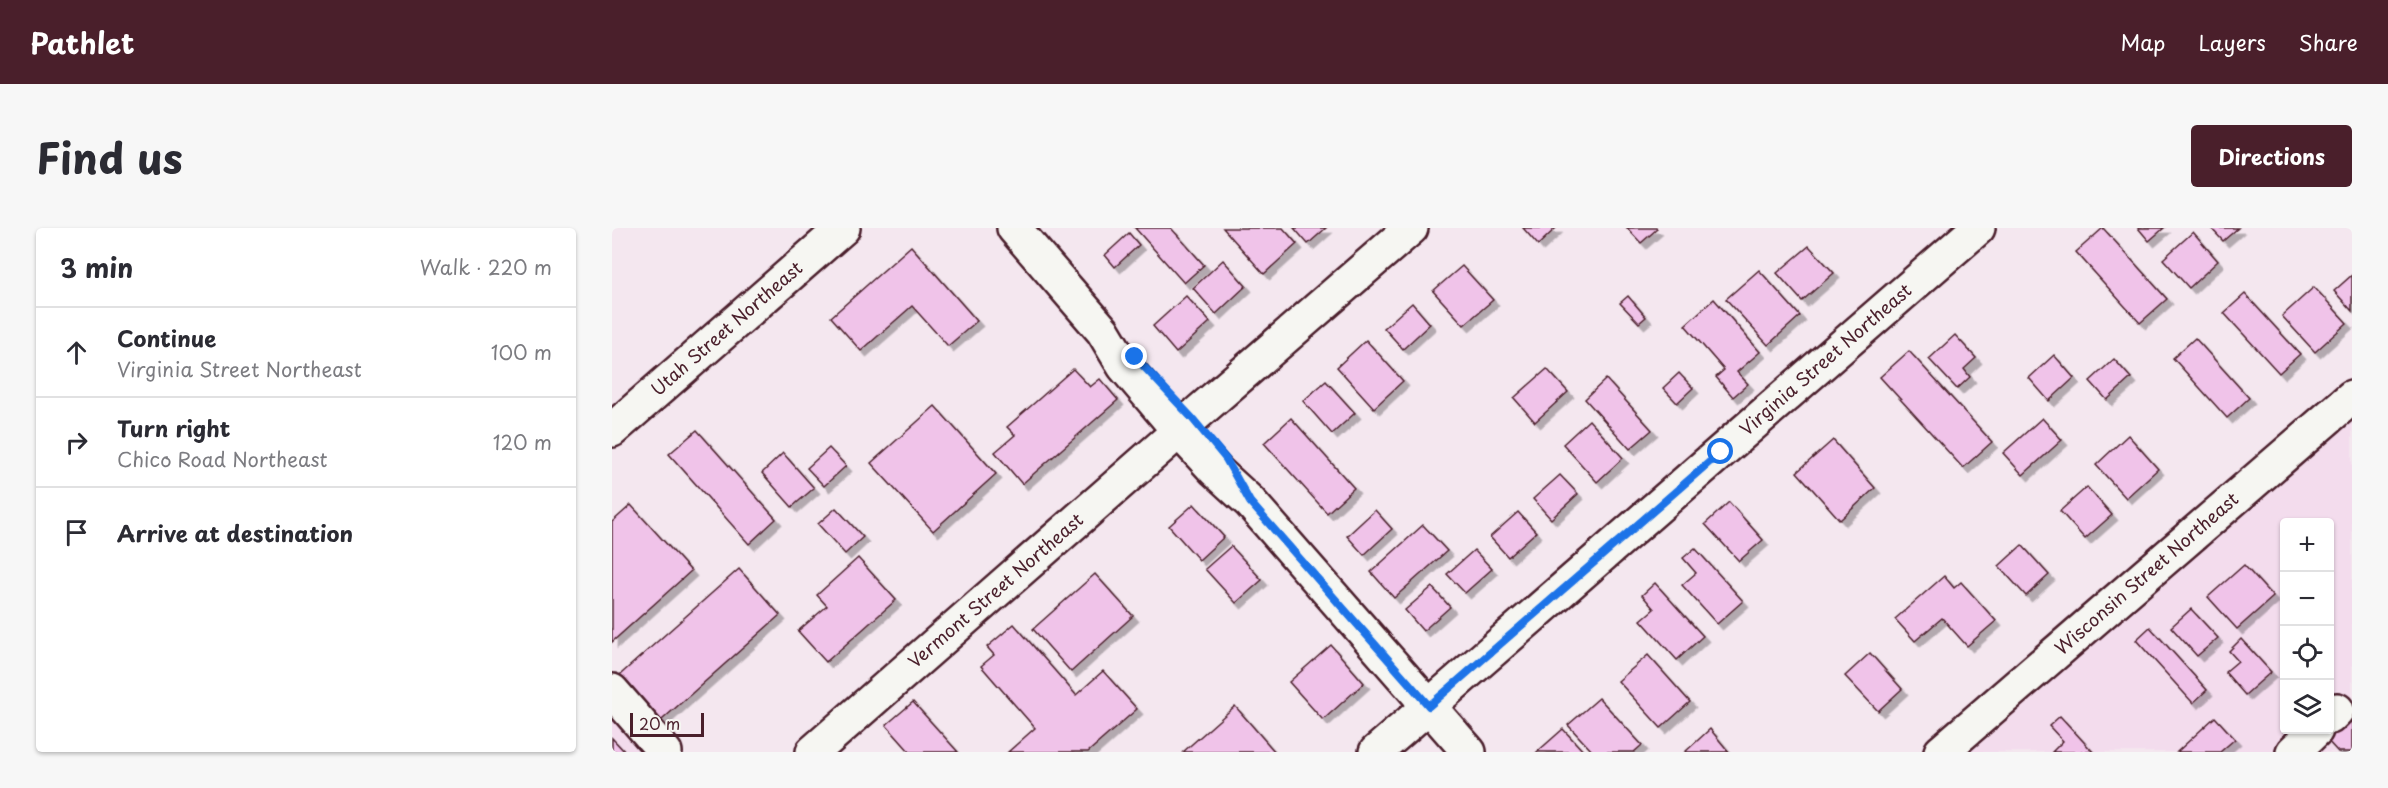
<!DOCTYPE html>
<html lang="en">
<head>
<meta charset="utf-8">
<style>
	:root { --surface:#fff; --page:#f7f7f7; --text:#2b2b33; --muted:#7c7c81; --line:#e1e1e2; --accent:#4a1f2b }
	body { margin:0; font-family:"Playpen Sans",sans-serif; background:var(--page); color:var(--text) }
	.controls { position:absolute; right:18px; bottom:18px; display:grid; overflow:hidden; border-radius:6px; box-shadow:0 2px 4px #0004 }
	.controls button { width:54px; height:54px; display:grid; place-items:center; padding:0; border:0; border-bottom:2px solid var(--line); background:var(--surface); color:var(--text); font:30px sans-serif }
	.scale { position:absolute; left:18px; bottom:15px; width:74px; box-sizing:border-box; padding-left:6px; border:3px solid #4a1f2b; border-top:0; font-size:16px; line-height:21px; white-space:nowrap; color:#4a1f2b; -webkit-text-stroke:4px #f6f6f2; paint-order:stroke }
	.stop { position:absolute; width:18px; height:18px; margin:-14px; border:4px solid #1a73e8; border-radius:50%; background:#fff }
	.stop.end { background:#1a73e8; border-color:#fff; box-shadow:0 2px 6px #0008 }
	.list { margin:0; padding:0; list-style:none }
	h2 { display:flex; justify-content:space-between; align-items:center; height:78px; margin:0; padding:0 24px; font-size:26px }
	h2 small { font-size:20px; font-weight:400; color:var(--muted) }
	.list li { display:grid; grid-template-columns:39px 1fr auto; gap:18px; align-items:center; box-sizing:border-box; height:90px; padding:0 24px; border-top:2px solid var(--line) }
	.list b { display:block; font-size:22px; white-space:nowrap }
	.list p { margin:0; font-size:20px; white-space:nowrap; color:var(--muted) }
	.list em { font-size:20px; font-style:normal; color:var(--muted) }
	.icon { flex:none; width:33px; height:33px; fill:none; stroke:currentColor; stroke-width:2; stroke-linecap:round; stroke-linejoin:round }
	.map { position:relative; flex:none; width:1740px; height:524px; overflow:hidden; border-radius:6px }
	header { display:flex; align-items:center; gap:36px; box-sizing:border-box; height:84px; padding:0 30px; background:var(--accent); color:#fff }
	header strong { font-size:28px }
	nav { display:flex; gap:33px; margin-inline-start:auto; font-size:21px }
	.intro { display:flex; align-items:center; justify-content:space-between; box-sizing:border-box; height:144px; padding:0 36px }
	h1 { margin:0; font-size:42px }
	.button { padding:15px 27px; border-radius:6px; background:var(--accent); color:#fff; font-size:21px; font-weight:700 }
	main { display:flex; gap:36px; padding:0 36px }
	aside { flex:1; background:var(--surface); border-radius:6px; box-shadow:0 2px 4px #0004 }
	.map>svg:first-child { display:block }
	.built { fill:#f3dced; fill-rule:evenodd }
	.building { fill:#f0c3e9; stroke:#4a1f2b; stroke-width:1.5; filter:url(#shadow) }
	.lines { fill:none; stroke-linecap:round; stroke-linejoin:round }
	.minor-casing { stroke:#4a1f2b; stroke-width:38 }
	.minor { stroke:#f6f6f2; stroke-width:33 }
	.route { stroke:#1a73e8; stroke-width:8 }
	.labels { text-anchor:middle; stroke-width:6; stroke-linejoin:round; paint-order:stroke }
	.street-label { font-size:18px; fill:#4a1f2b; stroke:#f6f6f2 }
</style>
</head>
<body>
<header>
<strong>Pathlet</strong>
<nav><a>Map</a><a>Layers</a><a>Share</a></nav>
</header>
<div class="intro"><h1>Find us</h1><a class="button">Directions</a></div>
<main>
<aside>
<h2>3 min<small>Walk · 220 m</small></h2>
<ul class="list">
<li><svg class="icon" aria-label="ahead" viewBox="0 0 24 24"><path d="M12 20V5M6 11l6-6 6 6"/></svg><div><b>Continue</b><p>Virginia Street Northeast</p></div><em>100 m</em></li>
<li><svg class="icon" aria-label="right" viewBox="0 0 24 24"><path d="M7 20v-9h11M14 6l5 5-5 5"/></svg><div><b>Turn right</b><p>Chico Road Northeast</p></div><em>120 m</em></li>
<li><svg class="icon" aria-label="arrive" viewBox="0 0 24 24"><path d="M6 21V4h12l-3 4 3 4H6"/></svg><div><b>Arrive at destination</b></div></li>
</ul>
</aside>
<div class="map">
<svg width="1740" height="524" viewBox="0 0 1740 524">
	<defs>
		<filter id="shadow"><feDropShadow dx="5.5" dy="5.5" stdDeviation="0" flood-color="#0004"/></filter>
	</defs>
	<rect width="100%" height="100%" fill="#f4e7ef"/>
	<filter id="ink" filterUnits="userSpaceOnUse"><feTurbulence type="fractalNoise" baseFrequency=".0167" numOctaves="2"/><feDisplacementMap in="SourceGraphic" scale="12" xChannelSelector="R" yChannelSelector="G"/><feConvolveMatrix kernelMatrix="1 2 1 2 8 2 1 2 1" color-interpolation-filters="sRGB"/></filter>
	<g filter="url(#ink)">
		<g class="built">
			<path d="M1740,193V524H1357ZM1672,295H1718V502H1672Z"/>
			<path d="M0,475L42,524H0Z"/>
		</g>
		<g class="building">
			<path d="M523,0H559L592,37L572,55Z"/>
			<path d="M611,0H671L685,16L652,46Z"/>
			<path d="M682,0H714L696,16Z"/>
			<path d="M911,0H944L926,17Z"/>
			<path d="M1015,0H1044L1045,1L1029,15Z"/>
			<path d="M1491,0L1555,71L1528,95L1464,24Z"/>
			<path d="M1526,0H1552L1537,13Z"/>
			<path d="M1599,0H1626L1611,13Z"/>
			<path d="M1581,4L1606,33L1577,60L1551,31Z"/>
			<path d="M517,5L527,17L503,39L493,27Z"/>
			<path d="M299,18L365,93L336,118L300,78L249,123L219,89Z"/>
			<path d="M1197,18L1222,45L1190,73L1165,45Z"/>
			<path d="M611,32L634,58L604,86L581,60Z"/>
			<path d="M850,38L881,72L852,97L821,63Z"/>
			<path d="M1147,42L1188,88L1156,117L1114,71Z"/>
			<path d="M1740,47V83L1722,63Z"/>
			<path d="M1702,59L1735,95L1703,124L1670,88Z"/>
			<path d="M1633,66L1688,126L1667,145L1612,85Z"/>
			<path d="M574,68L598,94L564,125L541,98Z"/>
			<path d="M1016,68L1034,89L1027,95L1008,75Z"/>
			<path d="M1102,71L1148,124L1125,144L1136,156L1121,169L1104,149L1112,142L1073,97Z"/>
			<path d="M800,75L818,96L791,121L772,100Z"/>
			<path d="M1343,107L1364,130L1352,141L1358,149L1345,161L1317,131Z"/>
			<path d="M1583,110L1637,170L1615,190L1561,130Z"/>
			<path d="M754,112L791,153L762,180L725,139Z"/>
			<path d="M1297,123L1380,214L1351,240L1268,149Z"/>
			<path d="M1442,127L1462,150L1437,173L1417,150Z"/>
			<path d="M1502,131L1519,150L1495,172L1478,153Z"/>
			<path d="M461,141L478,159L488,151L506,172L410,256L383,224L403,207L395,199Z"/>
			<path d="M935,141L956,164L923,194L902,170Z"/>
			<path d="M1067,145L1081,160L1065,175L1051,160Z"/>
			<path d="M994,151L1040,202L1018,221L973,171Z"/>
			<path d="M714,153L743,185L720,206L691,173Z"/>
			<path d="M323,178L384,246L321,303L259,235Z"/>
			<path d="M679,190L742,260L715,285L652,215Z"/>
			<path d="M1430,190L1450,212L1411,247L1391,225Z"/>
			<path d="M977,192L1011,230L985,254L951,216Z"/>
			<path d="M85,202L164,291L137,316L57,226Z"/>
			<path d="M1516,207L1546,241L1514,270L1484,237Z"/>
			<path d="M1221,212L1263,260L1228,292L1185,244Z"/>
			<path d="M217,220L234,238L212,258L195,240Z"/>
			<path d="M171,225L202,260L180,279L150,245Z"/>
			<path d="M948,247L966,266L939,291L921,271Z"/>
			<path d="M1475,259L1500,287L1473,311L1448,283Z"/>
			<path d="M1117,274L1151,312L1127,333L1093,296Z"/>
			<path d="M582,276L612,309L587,332L557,298Z"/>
			<path d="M19,277L79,343L0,414V294Z"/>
			<path d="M224,280L251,309L233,326L206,296Z"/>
			<path d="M763,282L780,301L752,327L735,308Z"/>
			<path d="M906,284L924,304L896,329L878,309Z"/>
			<path d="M811,297L835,323L782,370L759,344Z"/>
			<path d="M1410,317L1437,347L1414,368L1387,338Z"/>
			<path d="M619,318L650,352L624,375L593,341Z"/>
			<path d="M1083,320L1131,373L1105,396L1070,357L1084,345L1071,330Z"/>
			<path d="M862,322L880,341L853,365L835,346Z"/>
			<path d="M246,330L284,372L214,434L186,403L215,378L205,367Z"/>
			<path d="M1632,337L1661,369L1625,401L1596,369Z"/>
			<path d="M127,341L168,387L42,499L1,453Z"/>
			<path d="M483,346L521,388L459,444L421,401Z"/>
			<path d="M1332,348L1342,360L1349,354L1384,393L1355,418L1330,390L1303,413L1283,391Z"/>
			<path d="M1043,355L1091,408L1065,432L1029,392L1042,381L1030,367Z"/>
			<path d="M820,359L838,379L811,403L793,382Z"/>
			<path d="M1579,381L1606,410L1585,428L1559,399Z"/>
			<path d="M402,396L464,467L491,443L525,481L476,524H396L423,500L369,438L382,427L375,419Z"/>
			<path d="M1538,399L1595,462L1581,475L1524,412Z"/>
			<path d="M1629,411L1659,444L1633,467L1613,444L1626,433L1617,423Z"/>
			<path d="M719,417L752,455L711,492L677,454Z"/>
			<path d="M1258,425L1290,461L1266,483L1233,448Z"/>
			<path d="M1036,427L1078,474L1049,500L1006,453Z"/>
			<path d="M987,470L1030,517L1022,524H981L956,497Z"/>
			<path d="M301,474L346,524H298L274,497Z"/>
			<path d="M623,478L663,524H571Z"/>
			<path d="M1740,487V524H1726L1714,511Z"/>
			<path d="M1448,488L1481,524H1440L1451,513L1437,498Z"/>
			<path d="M1603,489L1623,511L1608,524H1565Z"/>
			<path d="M951,501L972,524H925Z"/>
			<path d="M1098,501L1117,524H1073Z"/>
			<path d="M0,510L13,524H0Z"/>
		</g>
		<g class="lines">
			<defs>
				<g id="minor">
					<path d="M402,0L491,103L512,138L567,203L603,242L638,274L857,524"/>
					<path d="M580,190L799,0"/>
					<path d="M0,202L231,0"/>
					<path d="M0,463L53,524"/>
					<path d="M1718,489L1725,482"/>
					<path d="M201,524L567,203"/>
					<path d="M764,524L1366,0"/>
					<path d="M1329,524L1740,169"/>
					<path d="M1681,524L1704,502"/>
				</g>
			</defs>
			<use href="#minor" class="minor-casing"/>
			<use href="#minor" class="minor"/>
		</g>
	</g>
	<g class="lines" filter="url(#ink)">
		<path class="route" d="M523,129L580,190L614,231L638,274L817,478L1109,224"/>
	</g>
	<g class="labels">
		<g class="street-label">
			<text transform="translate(115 101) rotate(-41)" y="6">Utah Street Northeast</text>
			<text transform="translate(1214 132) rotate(-41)" y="6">Virginia Street Northeast</text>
			<text transform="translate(1535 346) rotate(-41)" y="6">Wisconsin Street Northeast</text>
			<text transform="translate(384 363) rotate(-41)" y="6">Vermont Street Northeast</text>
		</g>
	</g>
</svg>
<div class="controls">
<button>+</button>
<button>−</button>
<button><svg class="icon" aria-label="locate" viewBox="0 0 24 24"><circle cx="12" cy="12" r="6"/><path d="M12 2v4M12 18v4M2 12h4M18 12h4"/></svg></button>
<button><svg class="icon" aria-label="layers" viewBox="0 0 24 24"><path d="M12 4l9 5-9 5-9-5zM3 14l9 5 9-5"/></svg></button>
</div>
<div class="scale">20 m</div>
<div class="stop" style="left:1109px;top:224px"></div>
<div class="stop end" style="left:523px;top:129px"></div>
</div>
</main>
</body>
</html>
